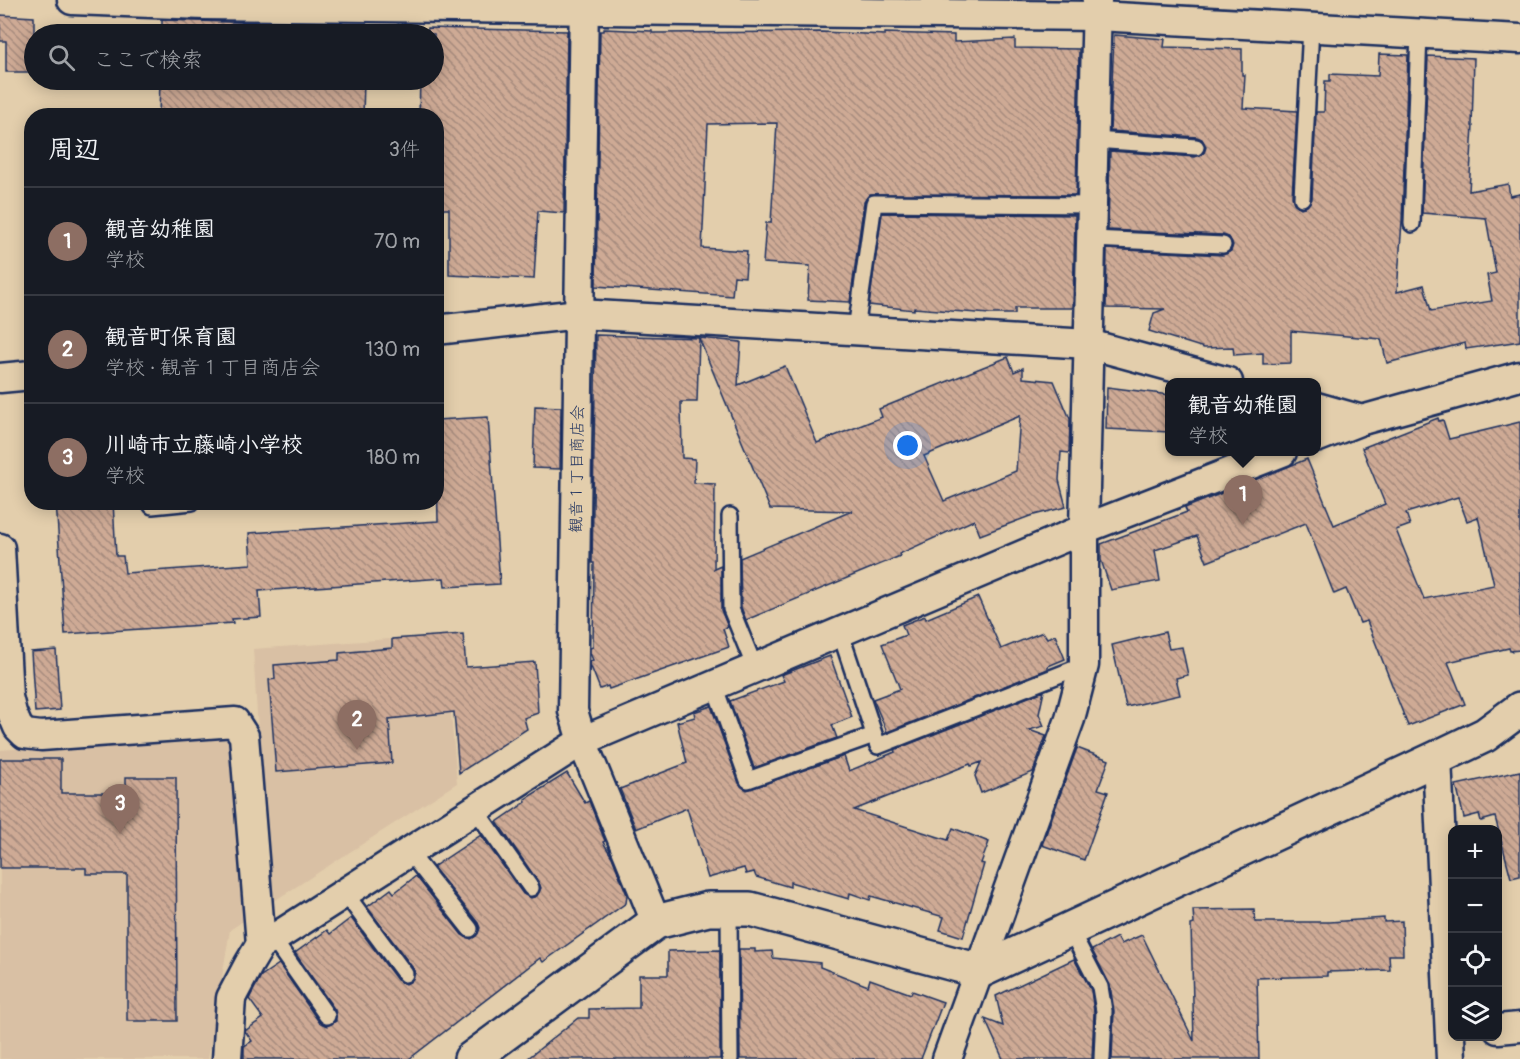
<!DOCTYPE html>
<html lang="ja">
<head>
<meta charset="utf-8">
<style>
	:root { --surface:#171b24; --page:#242831; --text:#f1f3f6; --muted:#9ea1a6; --line:#363941; --accent:#c8321e }
	body { margin:0; font-family:Pangolin,"Klee One",sans-serif; background:var(--page); color:var(--text) }
	.controls { position:absolute; right:18px; bottom:18px; display:grid; overflow:hidden; border-radius:12px; box-shadow:0 3px 15px #0003 }
	.controls button { width:54px; height:54px; display:grid; place-items:center; padding:0; border:0; border-bottom:2px solid var(--line); background:var(--surface); color:var(--text); font:30px sans-serif }
	.you { position:absolute; left:908px; top:446px; width:21px; height:21px; margin:-15px; border:4px solid #fff; border-radius:50%; background:#1a73e8; box-shadow:0 0 0 9px #1a73e833 }
	.badge { display:grid; place-items:center; width:39px; height:39px; border-radius:50%; background:var(--accent); color:#fff; font-size:20px; font-weight:700 }
	.pin { position:absolute; translate:-50% -50px; filter:drop-shadow(0 2px 3px #0008) }
	.pin::after { content:''; position:absolute; top:32px; width:21px; height:18px; background:inherit; clip-path:polygon(0 0,100% 0,50% 100%) }
	.popup { position:absolute; left:1165px; top:378px; width:156px; height:78px; box-sizing:border-box; display:grid; place-content:center; border-radius:12px; background:var(--surface); filter:drop-shadow(0 2px 4px #0005); font-size:20px; white-space:nowrap; color:var(--muted) }
	.popup b { font-size:22px; color:var(--text) }
	.popup::after { content:''; position:absolute; left:50%; top:100%; margin-left:-12px; border:12px solid transparent; border-top-color:var(--surface) }
	.list { margin:0; padding:0; list-style:none }
	h2 { display:flex; justify-content:space-between; align-items:center; height:78px; margin:0; padding:0 24px; font-size:26px }
	h2 small { font-size:20px; font-weight:400; color:var(--muted) }
	.list li { display:grid; grid-template-columns:39px 1fr auto; gap:18px; align-items:center; box-sizing:border-box; height:108px; padding:0 24px; border-top:2px solid var(--line) }
	.list b { display:block; font-size:22px; white-space:nowrap }
	.list p { margin:0; font-size:20px; white-space:nowrap; color:var(--muted) }
	.list em { font-size:20px; font-style:normal; color:var(--muted) }
	.icon { flex:none; width:33px; height:33px; fill:none; stroke:currentColor; stroke-width:2; stroke-linecap:round; stroke-linejoin:round }
	.map { position:relative; flex:none; width:1520px; height:1059px; overflow:hidden }
	.search { position:absolute; background:var(--surface); box-shadow:0 3px 15px #0003; left:24px; top:24px; width:420px; height:66px; display:flex; align-items:center; gap:15px; box-sizing:border-box; padding:0 21px; border-radius:33px; color:var(--muted); font-size:22px }
	.panel { position:absolute; background:var(--surface); box-shadow:0 3px 15px #0003; left:24px; top:108px; width:420px; height:402px; border-radius:24px }
	.map>svg:first-child { display:block }
	.built { fill:#d9c0a4 }
	.building { fill:url(#building-back-hatch); stroke:#1b2f5e; stroke-width:1.5; fill-rule:evenodd }
	.lines { fill:none; stroke-linecap:round; stroke-linejoin:round }
	.service-casing { stroke:#1b2f5e; stroke-width:20 }
	.minor-casing { stroke:#1b2f5e; stroke-width:33 }
	.tertiary-casing { stroke:#1b2f5e; stroke-width:38 }
	.service { stroke:#e3ceac; stroke-width:15 }
	.minor { stroke:#e3ceac; stroke-width:28 }
	.tertiary { stroke:#e3ceac; stroke-width:33 }
	.labels { text-anchor:middle; stroke-width:4.5; stroke-linejoin:round; paint-order:stroke }
	.street-label { font-size:16px; fill:#1b2f5e; stroke:#e3ceac }
</style>
</head>
<body>
<div class="map">
<svg width="1520" height="1059" viewBox="0 0 1520 1059">
	<defs>
		<pattern id="building-back-hatch" width="6" height="6" patternUnits="userSpaceOnUse" patternTransform="scale(1.5)"><rect width="6" height="6" fill="#ceaa95"/><path d="M-1 5l2 2M0 0l6 6M5-1l2 2" fill="none" stroke="#a68b7d"/></pattern>
	</defs>
	<rect width="100%" height="100%" fill="#e3ceac"/>
	<filter id="ink" filterUnits="userSpaceOnUse"><feTurbulence type="fractalNoise" baseFrequency=".0167" numOctaves="2"/><feDisplacementMap in="SourceGraphic" scale="12" xChannelSelector="R" yChannelSelector="G"/><feConvolveMatrix kernelMatrix="1 2 1 2 8 2 1 2 1" color-interpolation-filters="sRGB"/></filter>
	<g filter="url(#ink)">
		<g class="built">
			<path d="M390,639L403,717L451,713L457,783L274,901L268,894L253,649Z"/>
			<path d="M223,734L231,737L246,919L230,930L208,1059H0V750Z"/>
		</g>
		<g class="building">
			<path d="M0,15L34,17V72H6V41H0Z"/>
			<path d="M162,20L293,24V34H162Z"/>
			<path d="M428,28L567,31L564,213L538,211L534,279L449,275V209H436V116H419L420,80H434V34H427Z"/>
			<path d="M604,29L652,31V33L822,32L885,35V33L954,35V42L1015,39V48L1079,49L1076,195L870,194L864,202L850,302L808,300L810,266L763,263L766,223H771L777,123L708,124L702,248L747,251L745,277L734,276L732,296L596,286L600,31H604Z"/>
			<path d="M1114,35L1165,39L1164,47L1242,49V75H1245L1243,108L1297,111L1292,197L1294,203L1301,208L1307,206L1312,199L1316,112H1324L1325,81H1330V74L1378,76L1379,54L1408,55L1402,221L1397,292L1424,285L1431,311L1492,301L1487,275L1496,273L1486,218L1422,213L1428,56L1474,58L1472,126H1473L1469,191L1508,184L1510,196L1520,194V341L1466,349L1465,343L1387,363L1381,339L1291,331V363L1263,364V353L1234,355L1233,347L1204,348L1149,331L1154,313L1165,309L1106,308L1107,249L1223,255L1231,251L1233,245L1229,237L1223,235L1108,230L1110,151L1195,157L1204,153L1206,147L1202,139L1197,137L1110,131Z"/>
			<path d="M160,80H364L363,116H159Z"/>
			<path d="M882,213L1075,215L1073,308H1015V314H990L914,308V310L869,305Z"/>
			<path d="M596,335L699,338L697,402H681L682,458L695,459L694,483L715,484L714,569L721,566V610L728,627L723,629L729,647L609,689L608,686L600,689L590,664V661L593,660L590,653V648L593,647L594,563H592Z"/>
			<path d="M699,338L741,342L738,385L785,366L817,443L882,417L879,409L1008,357L1014,372L1023,368V378L1054,381L1070,419L1069,453L1061,452L1059,480L1066,507L1030,516L980,535L974,520L899,554L900,556L746,620L741,607L740,558L852,511L770,509ZM1020,416L1016,471L944,501L924,456Z"/>
			<path d="M1107,387L1170,395V432L1106,429Z"/>
			<path d="M535,406L561,407L560,469L533,468Z"/>
			<path d="M488,417L500,584L445,587L444,578L259,591L261,617L232,619L233,623L65,634L56,502H113L116,556H123L125,573L251,564L249,533L438,521L436,420Z"/>
			<path d="M1438,418L1439,421L1443,420L1449,439L1520,422V650L1510,651L1509,648L1448,662L1465,704L1408,726L1367,621L1360,623L1346,589L1334,594L1306,523L1207,562L1197,536L1155,550L1160,581L1111,590L1101,560V544L1187,512L1185,508L1307,459L1334,525L1385,504L1362,448ZM1458,497L1467,521L1478,517L1494,585L1424,599L1396,530L1410,525L1406,513Z"/>
			<path d="M978,597L1001,649L1043,632L1047,638L1055,635L1065,659L1048,666V669L887,732L873,699L900,689L882,644L906,635L902,625L925,616L926,619Z"/>
			<path d="M1165,632L1169,649L1182,647L1188,675L1176,678L1180,695L1126,707L1112,645Z"/>
			<path d="M463,634L466,667L535,662L538,713L524,718L527,729L459,773L454,712L389,719L392,763L276,772L269,680L275,679L274,665L339,660V653L392,648V639Z"/>
			<path d="M56,650L60,710L35,712L31,652Z"/>
			<path d="M830,656L852,717L832,725L837,738L754,768L730,701L784,681L781,675Z"/>
			<path d="M1044,691L1039,714L1044,726L1029,730L1046,736L1033,772L981,793L975,776L981,762L971,766L970,764L854,810L948,840L953,828L989,842L981,863L984,864L963,937L940,930L944,917L871,896L870,900L850,893L849,899L790,882V887L756,877L754,872L746,874L744,868L708,878L687,808L636,829L620,789L687,763L677,722L695,717L694,712L711,706L739,783L747,790L844,756L849,771L895,752L894,750Z"/>
			<path d="M1077,748L1109,760L1098,789L1108,792L1084,860L1042,845Z"/>
			<path d="M0,759H61V793H126V777H176L177,1021H127V874H86V868H0Z"/>
			<path d="M1520,771V876L1511,878L1495,817L1481,821L1479,814L1464,818L1456,785Z"/>
			<path d="M567,773L585,803L589,801L605,841L603,842L612,857L627,895L626,903L543,962L540,958L409,1059H244V1046L252,1041L245,1031L263,1018L249,999L261,976L279,964L319,1022L327,1026L336,1021L335,1010L295,953L327,930L330,934L351,918L397,980L406,984L411,981L415,973L413,968L367,907L391,889L394,893L416,876L462,935L471,939L476,936L480,928L478,923L433,867L481,835L523,894L531,898L537,896L541,888L539,883L497,822L526,802L525,799Z"/>
			<path d="M1254,909L1255,922H1330L1384,918V922L1402,921L1403,955H1389L1390,970L1327,972V976L1257,978L1259,1059H1112L1114,1011L1110,985L1092,950L1117,937L1121,944L1142,935L1194,1041L1191,925L1194,924L1193,910Z"/>
			<path d="M739,949H755V952L772,951L773,958L820,963V967L868,986L870,979L911,994L912,991L943,1002L921,1059H740Z"/>
			<path d="M720,950V1059H527L578,1018H589V1009L639,1008V975H668V951Z"/>
			<path d="M1074,959L1091,990L1094,1012L1092,1059H1003L985,1019L1003,1026L996,996Z"/>
		</g>
		<g class="lines">
			<defs>
				<g id="service">
					<path d="M1094,140L1196,147"/>
					<path d="M1302,198L1311,27"/>
					<path d="M1412,224L1419,33"/>
					<path d="M1092,239L1223,245"/>
					<path d="M856,330L874,203L1093,205"/>
					<path d="M152,502V506L192,502"/>
					<path d="M730,516L731,609L755,668"/>
					<path d="M840,632L878,746L1084,665"/>
					<path d="M714,685L748,780L874,735"/>
					<path d="M475,809L531,888"/>
					<path d="M409,852L470,929"/>
					<path d="M345,893L405,974"/>
					<path d="M729,909L730,1059"/>
					<path d="M1070,929L1100,987L1104,1011L1102,1059"/>
					<path d="M273,939L327,1016"/>
				</g>
				<g id="minor">
					<path d="M72,0L204,5L1097,16L1520,39"/>
					<path d="M584,0L573,711L582,741L656,922"/>
					<path d="M436,330L579,314L1089,344L1228,382"/>
					<path d="M0,378L32,375"/>
					<path d="M1316,407L1362,420"/>
					<path d="M1316,438L1362,420L1520,376"/>
					<path d="M0,548L8,697L12,713L18,727L25,734L41,736L235,722L244,736L261,944"/>
					<path d="M1437,758L1451,1059"/>
					<path d="M1498,1029L1520,1027"/>
					<path d="M227,1059L231,998L249,964L261,944L273,939L582,741L1084,529L1282,452"/>
					<path d="M947,1059L1070,719L1084,665V529L1097,0"/>
				</g>
				<path id="tertiary" d="M471,1059L656,922L708,909H750L980,971L1437,758L1485,735L1520,709"/>
			</defs>
			<use href="#service" class="service-casing"/>
			<use href="#minor" class="minor-casing"/>
			<use href="#tertiary" class="tertiary-casing"/>
			<use href="#service" class="service"/>
			<use href="#minor" class="minor"/>
			<use href="#tertiary" class="tertiary"/>
		</g>
	</g>
	<g class="labels">
		<g class="street-label">
			<text transform="translate(576 469) rotate(-89)" y="6">観音１丁目商店会</text>
		</g>
	</g>
</svg>
<div class="controls">
<button>+</button>
<button>−</button>
<button><svg class="icon" aria-label="locate" viewBox="0 0 24 24"><circle cx="12" cy="12" r="6"/><path d="M12 2v4M12 18v4M2 12h4M18 12h4"/></svg></button>
<button><svg class="icon" aria-label="layers" viewBox="0 0 24 24"><path d="M12 4l9 5-9 5-9-5zM3 14l9 5 9-5"/></svg></button>
</div>
<div class="you"></div>
<div class="pin badge" style="left:1243px;top:525px;background:#8d6e63">1</div>
<div class="popup"><b>観音幼稚園</b>学校</div>
<div class="pin badge" style="left:357px;top:750px;background:#8d6e63">2</div>
<div class="pin badge" style="left:120px;top:834px;background:#8d6e63">3</div>
<div class="search"><svg class="icon" aria-label="search" viewBox="0 0 24 24"><circle cx="10" cy="10" r="6"/><path d="M15 15l6 6"/></svg>ここで検索</div>
<section class="panel">
<h2>周辺<small>3件</small></h2>
<ul class="list">
<li><span class="badge" style="background:#8d6e63">1</span><div><b>観音幼稚園</b><p>学校</p></div><em>70 m</em></li>
<li><span class="badge" style="background:#8d6e63">2</span><div><b>観音町保育園</b><p>学校 · 観音１丁目商店会</p></div><em>130 m</em></li>
<li><span class="badge" style="background:#8d6e63">3</span><div><b>川崎市立藤崎小学校</b><p>学校</p></div><em>180 m</em></li>
</ul>
</section>
</div>
</body>
</html>
